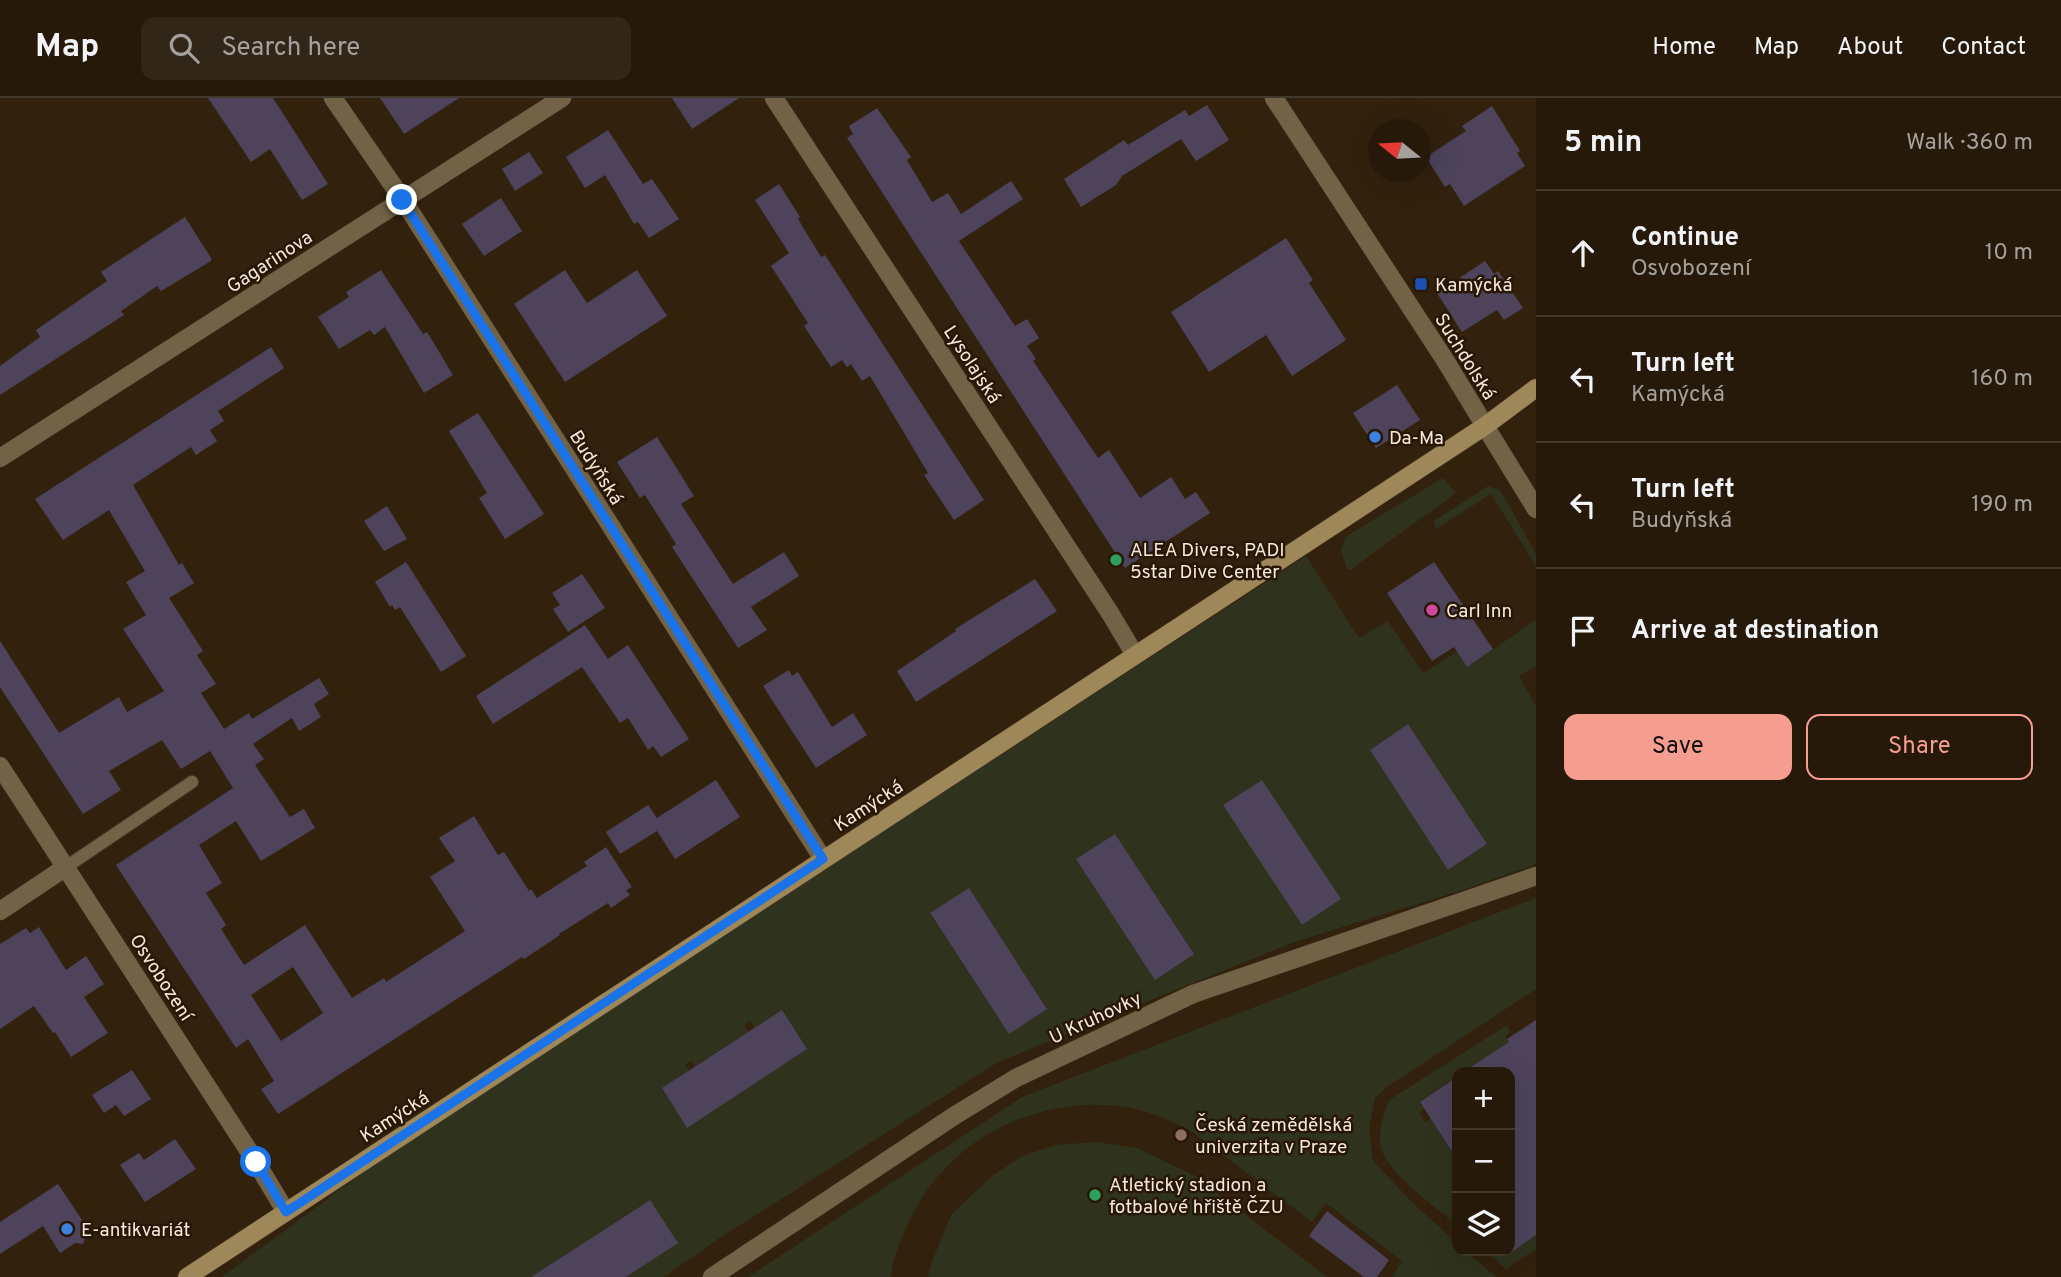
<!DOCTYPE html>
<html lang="en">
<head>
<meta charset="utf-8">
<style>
	:root { --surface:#26190a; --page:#322618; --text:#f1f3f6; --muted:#a4a09c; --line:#42382b; --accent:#f59d8f }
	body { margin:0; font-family:Overpass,sans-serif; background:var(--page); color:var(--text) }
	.controls { position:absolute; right:21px; bottom:21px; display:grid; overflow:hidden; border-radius:14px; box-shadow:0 7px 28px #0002 }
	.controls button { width:63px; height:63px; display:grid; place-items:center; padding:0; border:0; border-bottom:2px solid var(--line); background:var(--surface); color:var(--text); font:35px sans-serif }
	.compass { position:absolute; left:1368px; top:21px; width:63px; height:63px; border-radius:50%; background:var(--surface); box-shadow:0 7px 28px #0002; rotate:288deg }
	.stop { position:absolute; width:21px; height:21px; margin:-16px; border:5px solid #1a73e8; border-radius:50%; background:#fff }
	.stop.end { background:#1a73e8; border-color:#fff; box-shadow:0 2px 7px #0008 }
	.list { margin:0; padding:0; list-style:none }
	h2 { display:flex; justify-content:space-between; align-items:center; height:91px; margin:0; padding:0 28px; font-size:30px }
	h2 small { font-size:23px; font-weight:400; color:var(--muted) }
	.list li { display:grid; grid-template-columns:46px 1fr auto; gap:21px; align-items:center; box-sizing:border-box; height:126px; padding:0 28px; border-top:2px solid var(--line) }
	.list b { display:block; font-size:26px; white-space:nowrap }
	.list p { margin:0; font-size:23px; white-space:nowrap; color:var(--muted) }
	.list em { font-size:23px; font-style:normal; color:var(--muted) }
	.actions { display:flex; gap:14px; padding:21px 28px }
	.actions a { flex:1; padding:16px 0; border:2px solid var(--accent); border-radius:14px; text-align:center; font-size:24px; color:var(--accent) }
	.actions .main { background:var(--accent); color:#111 }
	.icon { flex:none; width:38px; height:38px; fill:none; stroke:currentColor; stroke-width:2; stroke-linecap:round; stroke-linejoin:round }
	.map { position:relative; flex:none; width:1536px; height:1179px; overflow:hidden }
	header { display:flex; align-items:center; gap:42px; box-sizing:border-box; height:98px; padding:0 35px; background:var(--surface); border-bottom:2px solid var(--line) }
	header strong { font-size:33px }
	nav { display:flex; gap:38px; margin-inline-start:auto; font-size:24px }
	.search { width:490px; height:63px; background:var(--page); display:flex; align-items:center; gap:18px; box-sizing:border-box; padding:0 24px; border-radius:14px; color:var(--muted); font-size:26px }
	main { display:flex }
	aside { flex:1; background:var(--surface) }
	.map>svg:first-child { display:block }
	.green { fill:#2f321d; fill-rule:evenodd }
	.building { fill:#4d445c; fill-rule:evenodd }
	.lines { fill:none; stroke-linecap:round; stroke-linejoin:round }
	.service-casing { stroke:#4d3d2a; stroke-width:14 }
	.minor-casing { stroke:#4d3d2a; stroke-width:19 }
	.tertiary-casing { stroke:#4d3d2a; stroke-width:19 }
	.secondary-casing { stroke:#4d3d2a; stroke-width:19 }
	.service { stroke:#726347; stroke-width:12 }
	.minor { stroke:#726347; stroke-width:18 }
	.tertiary { stroke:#726347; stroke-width:18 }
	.secondary { stroke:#9e8759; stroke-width:18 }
	.route { stroke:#1a73e8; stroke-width:9 }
	.transit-dot { fill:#1a4fb4; stroke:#281704; stroke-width:2.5 }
	.shop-dot { fill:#3f7fe0; stroke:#281704; stroke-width:2.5 }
	.leisure-dot { fill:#2e9e5b; stroke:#281704; stroke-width:2.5 }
	.hotel-dot { fill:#d1479c; stroke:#281704; stroke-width:2.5 }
	.education-dot { fill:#8d6e63; stroke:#281704; stroke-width:2.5 }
	.labels { text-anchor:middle; stroke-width:5; stroke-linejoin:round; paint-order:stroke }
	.street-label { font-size:19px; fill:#f5e9dd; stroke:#281704 }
	.poi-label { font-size:19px; fill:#f5e9dd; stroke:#281704; text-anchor:start }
</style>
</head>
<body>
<header>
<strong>Map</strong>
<div class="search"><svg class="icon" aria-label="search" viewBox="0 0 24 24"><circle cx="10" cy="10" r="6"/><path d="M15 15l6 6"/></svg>Search here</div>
<nav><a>Home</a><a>Map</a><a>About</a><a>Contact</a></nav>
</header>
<main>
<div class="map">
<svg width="1536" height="1179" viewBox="0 0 1536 1179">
	<rect width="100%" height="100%" fill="#32210d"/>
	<g class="green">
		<path d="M1443,380L1456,395L1350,472L1347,471L1341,453L1345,439Z"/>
		<path d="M1488,388L1499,392L1505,400L1536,456V468L1491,396L1436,431L1434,423Z"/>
		<path d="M1306,458L1359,540L1388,523L1423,575L1457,554L1467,569L1536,522V568L1519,578L1536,608V766L1463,792L1294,844L998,964L718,1141L664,1179H626L677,1145L649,1102L531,1179H222L388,1056L605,909L790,794ZM1408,626L1487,746L1449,772L1370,652ZM1262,682L1340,801L1302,827L1224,707ZM1115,736L1194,856L1077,761ZM969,791L1047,910L1009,936L930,816ZM781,912L807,951L687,1029L662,991L689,973L685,967L691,963L695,968L748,934L744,927L750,923L755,930Z"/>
		<path d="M1536,800V891L1387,989L1375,1000L1369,1031L1373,1063L1413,1105L1457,1145V1153H1466L1496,1179H1392L1402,1163L1326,1105L1312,1124L1191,1033C1172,1023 1151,1014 1131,1010C1045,994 954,1037 914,1114C904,1134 893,1156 891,1179H748L1022,999Z"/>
		<path d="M1507,927L1510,934L1505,938L1509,944L1464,974H1457V979L1419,1004L1424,1011L1419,1015L1425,1024L1431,1020L1457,1061V1127C1438,1111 1381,1070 1380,1045C1379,1030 1384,1016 1389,1002Z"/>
		<path d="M1097,1044L1137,1050L1193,1077L1327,1179H928L931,1166L951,1117L992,1078L1022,1058L1055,1047Z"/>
		<path d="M1536,1137V1151L1506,1171L1485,1153H1510L1511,1143L1516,1150Z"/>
	</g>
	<g class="building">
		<path d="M208,0H273L328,86L302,102L270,51L251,64Z"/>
		<path d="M380,0H459L404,36Z"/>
		<path d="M672,0H739L692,31Z"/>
		<path d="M1207,7L1229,42L1196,63L1181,41L1122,78L1116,87L1081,109L1064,81L1124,42L1128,47L1185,12L1189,18Z"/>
		<path d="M1492,8L1520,53L1517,55L1525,68L1464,108L1450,86L1445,89L1426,59L1466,33L1462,28Z"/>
		<path d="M877,10L911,59L907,62L932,104L948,95L961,116L1011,83L1023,101L959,143L1015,228L1027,221L1039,240L1027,248L1036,261L1033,263L1098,360L1109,352L1140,400L1171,379L1185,401L1196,394L1210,415L1125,470L847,40L853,36L849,28Z"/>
		<path d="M608,32L643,86L652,81L679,121L649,140L638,124L634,126L605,77L585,90L566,59Z"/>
		<path d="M529,54L543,75L515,93L502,71Z"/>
		<path d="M779,86L800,119L798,121L821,159L825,157L984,402L954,422L924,377L928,375L870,278L862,283L851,266L847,269L842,262L831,269L804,228L808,225L771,168L789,155L755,102Z"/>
		<path d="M501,100L522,133L484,158L462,126Z"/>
		<path d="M185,119L211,160V163L161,193L157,188L121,213L124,217L0,297V268L40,239L36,232L107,183L101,174Z"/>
		<path d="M1286,140L1313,182L1309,185L1346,242L1292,278L1266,237L1209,274L1171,214Z"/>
		<path d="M1485,163L1494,176L1498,173L1523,210L1504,222L1497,212L1462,234L1437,195Z"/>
		<path d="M381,172L423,236L427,234L453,277L424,295L385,229L374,237L370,232L339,251L318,219L349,199L346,194Z"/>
		<path d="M565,172L587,205L637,172L667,218L565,284L514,206Z"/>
		<path d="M271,249L284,270L218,313L224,323L210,332L217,343L196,357L191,349L133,387L179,467L182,465L194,485L169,500L203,553L197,557L216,586L201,595L224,631L249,615L252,621L319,580L329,596L314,606L321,619L299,633L292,620L253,646L264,661L255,667L290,719L304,711L315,730L261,763L236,723L199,747L222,785L206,795L226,827L221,831L244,867L305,827L352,900L384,880L386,884L465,833L430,779L455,763L439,740L474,718L498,757L504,754L529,793L531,791L537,800L587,768L584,764L606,749L632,789L626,792L630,797L611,810L608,805L559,836L560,837L524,861L522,859L278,1016L261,991L274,983L248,941L236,950L116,767L233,690L210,653L181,671L162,642L109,673L121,692L83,716L0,589V543L59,635L119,599L127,614L164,593L123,531L146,517L126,484L145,473L109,412L63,442L35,401ZM293,869L323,915L281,943L251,897Z"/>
		<path d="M1397,287L1420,322L1376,350L1353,315Z"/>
		<path d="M478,315L544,416L505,441L479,400L487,395L449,333Z"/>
		<path d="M657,339L694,398L681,406L733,486L784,454L799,478L751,509L767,532L738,550L672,449L676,446L645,397L640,400L617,364Z"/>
		<path d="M387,408L407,441L384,453L364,423Z"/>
		<path d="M406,464L466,558L441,574L400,509L395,512L392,507L390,509L375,484Z"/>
		<path d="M1434,464L1493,551L1467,569L1454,549L1432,563L1387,495Z"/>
		<path d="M582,476L605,510L568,534L553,511L560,507L552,495Z"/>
		<path d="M1035,481L1057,513L916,604L897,573L956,533L955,531Z"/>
		<path d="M585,527L608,561L628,547L689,641L661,659L653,648L648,652L628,620L620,625L582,569L493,626L476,598Z"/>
		<path d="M789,572L792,578L798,574L832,629L853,615L867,637L816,670L763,588Z"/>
		<path d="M1408,626L1487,746L1448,772L1370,652Z"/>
		<path d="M716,682L740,719L675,761L657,733L620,756L606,734L648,707L657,720Z"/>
		<path d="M1262,682L1341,801L1302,827L1223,707Z"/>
		<path d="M1115,736L1194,856L1155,882L1076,761Z"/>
		<path d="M969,790L1047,911L1009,936L930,815Z"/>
		<path d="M39,829L66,872L86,858L104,886L84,899L108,935L71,959L55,934L53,935L34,908L0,931V846L26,830L30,835Z"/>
		<path d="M782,912L807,951L687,1030L662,990Z"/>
		<path d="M1536,922V1137L1510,1155V974H1463L1509,944L1507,941Z"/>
		<path d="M132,972L151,1001L124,1018L116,1007L104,1015L92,997Z"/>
		<path d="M1457,979V1061L1420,1004Z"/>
		<path d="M175,1041L196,1071L145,1104L120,1067L139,1055L144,1062Z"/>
		<path d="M58,1086L88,1131L83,1146L75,1145L60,1155L43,1128L0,1156V1124Z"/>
		<path d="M650,1102L678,1145L626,1179H531Z"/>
		<path d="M1327,1113L1389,1162L1377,1179H1364L1309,1138Z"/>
	</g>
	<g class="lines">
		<defs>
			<path id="service" d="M66,769L192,684"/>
			<g id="minor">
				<path d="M333,0L403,102L823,761"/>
				<path d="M774,0L1110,515L1135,557"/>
				<path d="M1485,328L1536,411"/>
				<path d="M0,360L562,0"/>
				<path d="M0,668L256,1064L286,1114"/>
				<path d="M0,813L66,769"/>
				<path d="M712,1179L954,1018L1016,980L1193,896L1536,778"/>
			</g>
			<path id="tertiary" d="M1274,0L1445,262L1485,328"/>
			<path id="secondary" d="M187,1179L1485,328L1536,290"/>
		</defs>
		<use href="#service" class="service-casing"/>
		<use href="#minor" class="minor-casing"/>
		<use href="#tertiary" class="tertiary-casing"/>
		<use href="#secondary" class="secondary-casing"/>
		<use href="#service" class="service"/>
		<use href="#minor" class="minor"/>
		<use href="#tertiary" class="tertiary"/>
		<use href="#secondary" class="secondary"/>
	</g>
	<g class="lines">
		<path class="route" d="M256,1064L286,1114L823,761L402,102"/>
	</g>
	<rect class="transit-dot" x="1414" y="179" width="14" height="14" rx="3.5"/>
	<g class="shop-dot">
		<circle cx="1375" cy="339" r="7"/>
		<circle cx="67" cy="1131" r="7"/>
	</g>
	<g class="leisure-dot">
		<circle cx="1116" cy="462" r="7"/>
		<circle cx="1095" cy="1097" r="7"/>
	</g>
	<circle class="hotel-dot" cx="1432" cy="512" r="7"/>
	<circle class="education-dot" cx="1181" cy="1037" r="7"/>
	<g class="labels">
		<g class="street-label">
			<text transform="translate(269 163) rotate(-33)" y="7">Gagarinova</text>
			<text transform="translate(1466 258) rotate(58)" y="7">Suchdolská</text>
			<text transform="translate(973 266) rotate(57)" y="7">Lysolajská</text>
			<text transform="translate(597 369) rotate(58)" y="7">Budyňská</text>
			<text transform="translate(868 707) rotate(-33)" y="7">Kamýcká</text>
			<text transform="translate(162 879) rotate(57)" y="7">Osvobození</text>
			<text transform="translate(1095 919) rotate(-25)" y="7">U Kruhovky</text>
			<text transform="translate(394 1018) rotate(-33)" y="7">Kamýcká</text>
		</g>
		<g class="poi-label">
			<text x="1435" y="193">Kamýcká</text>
			<text x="1389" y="346">Da-Ma</text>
			<text x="1130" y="458">ALEA Divers, PADI<tspan x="1130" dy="22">5star Dive Center</tspan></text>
			<text x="1446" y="519">Carl Inn</text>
			<text x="1195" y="1033">Česká zemědělská<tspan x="1195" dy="22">univerzita v Praze</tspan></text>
			<text x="1109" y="1093">Atletický stadion a<tspan x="1109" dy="22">fotbalové hřiště ČZU</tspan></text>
			<text x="81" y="1138">E-antikvariát</text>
		</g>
	</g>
</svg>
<div class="controls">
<button>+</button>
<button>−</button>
<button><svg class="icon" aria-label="layers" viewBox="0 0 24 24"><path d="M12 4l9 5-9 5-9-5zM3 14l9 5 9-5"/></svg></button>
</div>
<svg class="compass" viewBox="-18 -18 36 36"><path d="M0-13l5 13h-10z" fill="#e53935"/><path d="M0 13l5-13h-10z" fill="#a4a09c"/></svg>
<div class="stop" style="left:256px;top:1064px"></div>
<div class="stop end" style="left:402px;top:102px"></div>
</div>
<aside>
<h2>5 min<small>Walk · 360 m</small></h2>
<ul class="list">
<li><svg class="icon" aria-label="ahead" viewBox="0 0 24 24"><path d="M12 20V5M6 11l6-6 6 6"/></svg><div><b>Continue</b><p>Osvobození</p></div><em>10 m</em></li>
<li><svg class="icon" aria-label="left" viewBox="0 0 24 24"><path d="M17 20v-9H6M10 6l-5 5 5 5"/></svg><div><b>Turn left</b><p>Kamýcká</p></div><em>160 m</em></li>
<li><svg class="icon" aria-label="left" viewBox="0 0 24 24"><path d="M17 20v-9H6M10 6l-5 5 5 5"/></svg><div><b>Turn left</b><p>Budyňská</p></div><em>190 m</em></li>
<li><svg class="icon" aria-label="arrive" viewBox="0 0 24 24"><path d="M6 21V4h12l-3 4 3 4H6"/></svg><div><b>Arrive at destination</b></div></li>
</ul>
<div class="actions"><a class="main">Save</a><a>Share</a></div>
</aside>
</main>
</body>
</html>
